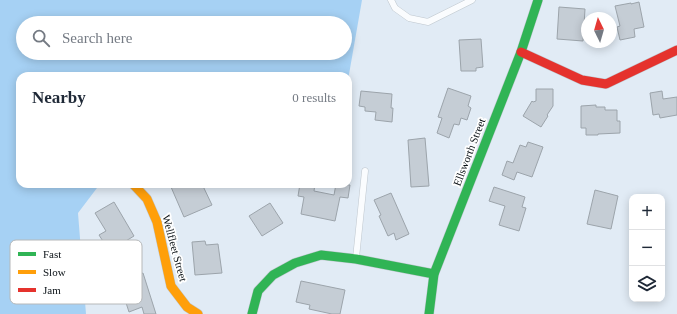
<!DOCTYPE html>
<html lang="en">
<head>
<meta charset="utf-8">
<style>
	:root { --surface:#fff; --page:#f6f6f7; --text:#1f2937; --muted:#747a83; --line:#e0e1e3 }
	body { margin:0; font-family:Georgia,serif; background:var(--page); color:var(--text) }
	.controls { position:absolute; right:12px; bottom:12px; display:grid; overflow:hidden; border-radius:8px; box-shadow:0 2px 10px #0003 }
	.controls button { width:36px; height:36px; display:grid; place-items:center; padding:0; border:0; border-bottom:1px solid var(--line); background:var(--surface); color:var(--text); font:20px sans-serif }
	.compass { position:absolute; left:581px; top:12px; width:36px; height:36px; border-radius:50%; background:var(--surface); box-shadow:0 2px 10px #0003; rotate:355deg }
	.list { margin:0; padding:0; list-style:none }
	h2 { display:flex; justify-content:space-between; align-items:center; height:52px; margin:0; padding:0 16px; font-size:17px }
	h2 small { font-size:13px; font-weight:400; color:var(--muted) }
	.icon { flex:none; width:22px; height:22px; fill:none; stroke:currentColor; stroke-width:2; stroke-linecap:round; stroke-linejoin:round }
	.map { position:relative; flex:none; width:677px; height:314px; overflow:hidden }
	.search { position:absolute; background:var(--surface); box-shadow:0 2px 10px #0003; left:16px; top:16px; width:336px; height:44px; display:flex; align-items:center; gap:10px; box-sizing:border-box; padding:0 14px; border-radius:22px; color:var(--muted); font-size:15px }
	.panel { position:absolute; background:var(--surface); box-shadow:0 2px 10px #0003; left:16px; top:72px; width:336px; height:116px; border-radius:12px }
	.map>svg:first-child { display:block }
	.forest { fill:#a6d1f4; fill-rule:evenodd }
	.building { fill:#c5cdd5; stroke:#9ca4ab }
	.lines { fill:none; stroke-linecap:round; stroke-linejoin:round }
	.lane-casing { stroke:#bfc7ce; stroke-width:7 }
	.fast-casing { stroke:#bfc7ce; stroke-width:10 }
	.slow-casing { stroke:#bfc7ce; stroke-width:10 }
	.jam-casing { stroke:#bfc7ce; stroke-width:10 }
	.lane { stroke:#fafcfe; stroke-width:6 }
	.fast { stroke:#30b455; stroke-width:9 }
	.slow { stroke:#ff9f0a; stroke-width:9 }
	.jam { stroke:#e5322d; stroke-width:9 }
	.labels { text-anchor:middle; stroke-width:3.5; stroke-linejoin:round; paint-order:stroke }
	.street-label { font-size:11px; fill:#0b1217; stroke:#fff }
	.key { fill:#fff; stroke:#b6b8b9; stroke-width:1 }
	.key-label { font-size:11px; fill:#0b1217 }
</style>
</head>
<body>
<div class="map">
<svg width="677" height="314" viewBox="0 0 677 314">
	<rect width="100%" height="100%" fill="#e1ebf5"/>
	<path class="forest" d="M0,0H362L348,80V76H20V184H100L78,213L86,314H0ZM23,23H345V53H23Z"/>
	<g class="building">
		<path d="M639,2L644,27L634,29L635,37L620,40L617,27L620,26L615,6L631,3V4Z"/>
		<path d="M559,7L585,9L583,41L557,39Z"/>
		<path d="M481,39L483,67L476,68V71H461L459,40Z"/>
		<path d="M448,88L471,96L468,106L471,108L467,120L461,118L459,125L454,124L449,138L437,133L442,118L438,117Z"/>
		<path d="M536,89H553V106L547,115L548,116L541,127L523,116L532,101L533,102L536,101Z"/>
		<path d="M361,91L392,94L391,108H393L392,122L375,120L376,112L365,111V107L359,106Z"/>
		<path d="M662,91L663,99L677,97V115L660,118L659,114L653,115L650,93Z"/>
		<path d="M596,105V107H605V110H617V121H620V133L598,134V135H586V128H581V106Z"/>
		<path d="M425,138L429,186L411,187L408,140Z"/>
		<path d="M528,142L543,147L532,177L517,172L514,180L502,175L507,161L513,163L520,145L526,147Z"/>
		<path d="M177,184H202L212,205L184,217L171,187Z"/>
		<path d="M300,184H315L314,191L334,195L336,184L350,185L348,198L340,197L335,221L301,214L304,197L298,196Z"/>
		<path d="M494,187L525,197L522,207L526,208L519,231L499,225L505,206L489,201Z"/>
		<path d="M595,190L618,196L611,229L587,224Z"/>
		<path d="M391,193L409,234L396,240L394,233L388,236L379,216L381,215L374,200Z"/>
		<path d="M114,202L134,236L116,247L113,242L106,246L99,235L106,231L95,213Z"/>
		<path d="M270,203L283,223L262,236L249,216Z"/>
		<path d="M205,241L206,245L218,244L222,273L195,275L192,242Z"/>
		<path d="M125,269L128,278L143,273L156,314H144L142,307L129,312L116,272Z"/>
		<path d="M301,281L345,290L340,314H332L309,309L310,305L296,302Z"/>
	</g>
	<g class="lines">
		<defs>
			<g id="lane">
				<path d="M391,0L395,8L409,18L428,22L472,0"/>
				<path d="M356,258L365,171"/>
			</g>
			<g id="fast">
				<path d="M252,314L258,291L273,275L295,263L321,255L356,259L434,274"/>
				<path d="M429,314L434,274L521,52L538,0"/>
			</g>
			<path id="slow" d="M133,184L147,199L157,222L171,286L187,307L198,314"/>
			<path id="jam" d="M521,52L582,80L606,84L677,50"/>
		</defs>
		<use href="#lane" class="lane-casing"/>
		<use href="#fast" class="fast-casing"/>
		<use href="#slow" class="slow-casing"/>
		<use href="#jam" class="jam-casing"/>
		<use href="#lane" class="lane"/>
		<use href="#fast" class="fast"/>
		<use href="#slow" class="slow"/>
		<use href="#jam" class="jam"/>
	</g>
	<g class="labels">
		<g class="street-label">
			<text transform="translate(469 152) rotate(-69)" y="4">Ellsworth Street</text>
			<text transform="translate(175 248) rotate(75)" y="4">Wellfleet Street</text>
		</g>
	</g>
	<rect x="10" y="240" width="132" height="64" rx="6" class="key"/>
	<rect x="18" y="252" width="18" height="4" fill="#30b455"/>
	<rect x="18" y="270" width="18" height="4" fill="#ff9f0a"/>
	<rect x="18" y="288" width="18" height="4" fill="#e5322d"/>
	<g class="key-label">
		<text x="43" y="258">Fast</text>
		<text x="43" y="276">Slow</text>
		<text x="43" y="294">Jam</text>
	</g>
</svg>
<div class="controls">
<button>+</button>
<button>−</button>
<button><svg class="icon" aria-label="layers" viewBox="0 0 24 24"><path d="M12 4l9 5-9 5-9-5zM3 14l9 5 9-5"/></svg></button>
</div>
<svg class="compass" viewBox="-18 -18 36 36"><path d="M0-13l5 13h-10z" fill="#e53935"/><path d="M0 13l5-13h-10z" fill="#747a83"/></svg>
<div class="search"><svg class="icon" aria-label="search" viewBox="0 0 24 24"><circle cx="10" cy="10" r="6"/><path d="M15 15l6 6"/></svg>Search here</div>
<section class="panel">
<h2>Nearby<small>0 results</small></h2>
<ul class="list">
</ul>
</section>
</div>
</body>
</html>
